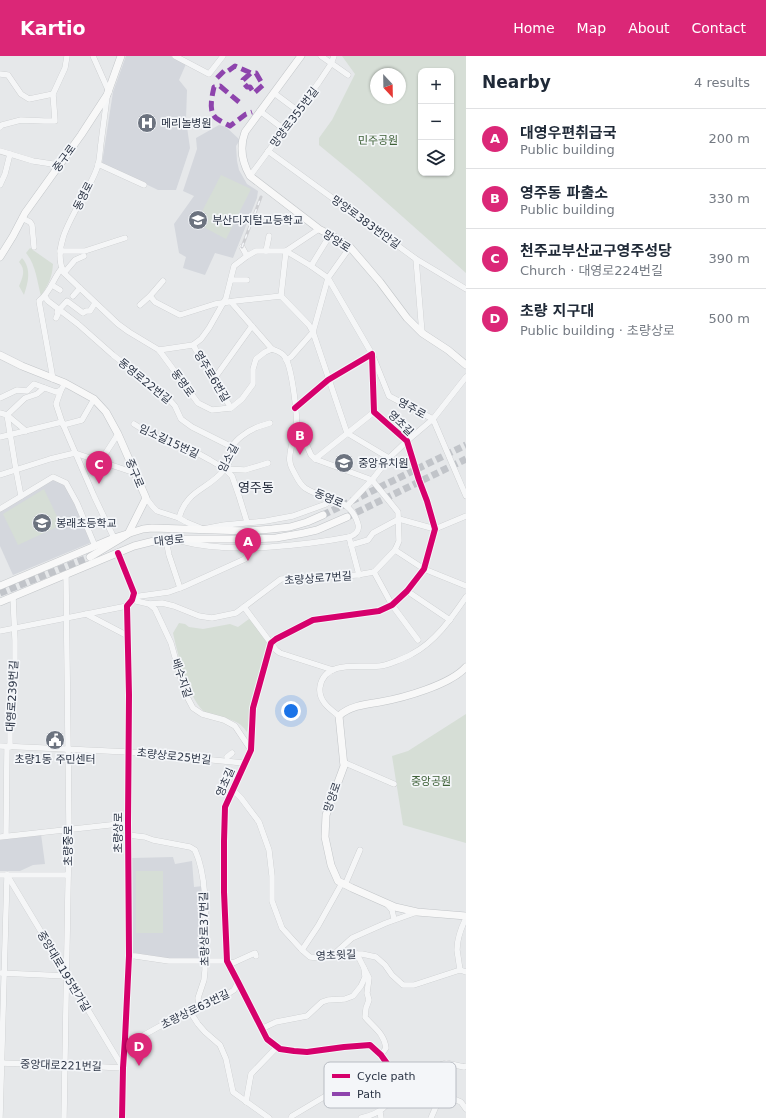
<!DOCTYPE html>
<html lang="en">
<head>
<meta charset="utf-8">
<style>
	:root { --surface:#fff; --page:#f2f2f3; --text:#1f2937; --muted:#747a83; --line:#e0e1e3; --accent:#db2777 }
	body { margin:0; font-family:"DejaVu Sans","Noto Sans KR",sans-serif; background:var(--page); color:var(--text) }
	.controls { position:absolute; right:12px; top:12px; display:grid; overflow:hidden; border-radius:8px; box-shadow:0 1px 3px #0004 }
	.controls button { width:36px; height:36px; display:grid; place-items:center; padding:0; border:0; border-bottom:1px solid var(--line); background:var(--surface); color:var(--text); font:20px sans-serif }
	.compass { position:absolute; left:370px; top:12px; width:36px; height:36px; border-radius:50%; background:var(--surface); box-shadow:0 1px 3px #0004; rotate:158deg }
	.you { position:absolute; left:291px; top:655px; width:14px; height:14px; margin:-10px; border:3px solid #fff; border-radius:50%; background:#1a73e8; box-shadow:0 0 0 6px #1a73e833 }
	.badge { display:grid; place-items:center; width:26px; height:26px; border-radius:50%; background:var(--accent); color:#fff; font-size:13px; font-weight:700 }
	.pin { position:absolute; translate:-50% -33px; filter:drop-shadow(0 1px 2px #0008) }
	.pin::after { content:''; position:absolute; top:21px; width:14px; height:12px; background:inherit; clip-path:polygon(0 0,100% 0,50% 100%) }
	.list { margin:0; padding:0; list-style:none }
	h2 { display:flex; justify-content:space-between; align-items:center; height:52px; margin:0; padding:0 16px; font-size:17px }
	h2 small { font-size:13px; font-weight:400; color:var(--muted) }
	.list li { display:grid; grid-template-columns:26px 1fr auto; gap:12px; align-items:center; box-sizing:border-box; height:60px; padding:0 16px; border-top:1px solid var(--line) }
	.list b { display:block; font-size:15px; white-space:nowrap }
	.list p { margin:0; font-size:13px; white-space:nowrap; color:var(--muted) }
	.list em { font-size:13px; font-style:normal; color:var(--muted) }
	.icon { flex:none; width:22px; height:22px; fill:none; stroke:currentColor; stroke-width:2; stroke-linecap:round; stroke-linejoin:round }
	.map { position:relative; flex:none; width:466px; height:1062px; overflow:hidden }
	header { display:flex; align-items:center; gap:24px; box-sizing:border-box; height:56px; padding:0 20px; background:var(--accent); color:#fff }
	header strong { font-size:19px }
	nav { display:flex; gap:22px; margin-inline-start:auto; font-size:14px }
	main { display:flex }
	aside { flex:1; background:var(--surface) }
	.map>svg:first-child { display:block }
	.built { fill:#d4d7dd }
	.green { fill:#d6ded6; fill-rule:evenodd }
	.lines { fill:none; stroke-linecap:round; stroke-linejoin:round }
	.major-tunnel { stroke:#c1c4c9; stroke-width:7; stroke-dasharray:7 3.5; stroke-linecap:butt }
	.minor-casing { stroke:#c4c6c8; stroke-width:6 }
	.major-casing { stroke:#c2c5c8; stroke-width:8 }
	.minor { stroke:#f5f6f7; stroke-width:5.5 }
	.major { stroke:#f8f8f8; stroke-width:7 }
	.rail-casing { stroke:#cecfd2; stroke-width:3 }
	.rail { stroke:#f4f6f9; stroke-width:1.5; stroke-dasharray:4.5; stroke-linecap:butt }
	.quiet { stroke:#8e44ad; stroke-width:5; stroke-dasharray:10 5; stroke-linecap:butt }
	.cycleway-casing { stroke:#f4f6f9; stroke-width:8 }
	.cycleway { stroke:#d6006c; stroke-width:6 }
	.labels { text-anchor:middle; stroke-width:3.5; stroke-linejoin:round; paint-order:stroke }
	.street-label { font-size:11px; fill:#2b3445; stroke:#f4f6f9 }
	.poi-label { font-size:11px; fill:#2b3445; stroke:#f4f6f9; text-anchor:start }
	.park-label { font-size:11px; fill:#3f6138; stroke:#f4f6f9 }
	.quarter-label { font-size:13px; fill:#1d2536; stroke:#f4f6f9 }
	.key { fill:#f4f6f9; stroke:#b8bcc3; stroke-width:1 }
	.key-label { font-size:11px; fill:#2b3445 }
</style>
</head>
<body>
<header>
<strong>Kartio</strong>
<nav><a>Home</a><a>Map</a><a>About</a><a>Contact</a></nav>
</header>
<main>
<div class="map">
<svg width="466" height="1062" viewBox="0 0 466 1062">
	<rect width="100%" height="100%" fill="#e6e8ea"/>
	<g class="built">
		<path d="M126,0H171L186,8L179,24L187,34L186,64L190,92L176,134H158L102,107L113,36Z"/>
		<path d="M219,69L226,71L240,84L236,90L237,105L239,114L247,128L258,135L257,142L233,202L215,197L205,219L183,212L186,201L179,197L174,168L194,140L183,135L197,93L196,82Z"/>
		<path d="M52,423L65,427L89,479L90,487L13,519L0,490V454Z"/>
		<path d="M41,778L45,808L33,809L20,815H0V783Z"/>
		<path d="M173,801L175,808L192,805L194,831L203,830V902L165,903L133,897L132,802Z"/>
	</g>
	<g class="green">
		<path d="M342,0H466V217L359,122L319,89V82L332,64L355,18ZM421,15H451V117H421ZM376,18H400V42H376Z"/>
		<path d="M221,119L251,133L226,183L196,167Z"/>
		<path d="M30,192L53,208C52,223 48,228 41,240C37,225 36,209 26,197Z"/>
		<path d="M22,202C32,213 28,227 24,239L19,230C23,221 26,214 19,206Z"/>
		<path d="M44,433L61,469L18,489L3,458Z"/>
		<path d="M249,563L269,586C259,615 251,645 247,676C239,664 229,663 216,660C213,659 210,659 207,657C190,650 177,595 173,577L179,567L185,568L189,571L203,573L230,568L238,571Z"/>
		<path d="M466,658V787L403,769L392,700L408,695Z"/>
		<rect x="136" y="815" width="27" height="62"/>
	</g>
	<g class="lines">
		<g class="major-tunnel">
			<path d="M323,459L466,389"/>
			<path d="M347,461L466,403"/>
			<path d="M0,537L90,501"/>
		</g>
		<defs>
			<g id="minor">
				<path d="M93,0L109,36"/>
				<path d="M175,0L209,18L223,0"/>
				<path d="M321,0L348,19"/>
				<path d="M0,18L8,19L21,38L29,43L53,38"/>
				<path d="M274,37L298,55"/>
				<path d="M107,41C105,56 103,72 101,87C100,94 100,102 98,109C89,141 47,183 64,217L118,268L129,276L159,294L198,347L212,354L231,352L242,343L253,328V313L256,303L265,296L272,293"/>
				<path d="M260,55L285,74"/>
				<path d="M0,71L2,69L21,64L44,65H55L53,38L65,12L67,0"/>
				<path d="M0,95L33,105L59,109"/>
				<path d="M268,95L416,203L466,233"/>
				<path d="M98,108L144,129"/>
				<path d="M250,120L319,26L331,8L334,0"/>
				<path d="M0,129L5,118L10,98"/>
				<path d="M22,162L30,166L32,169L34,191"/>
				<path d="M242,191L247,200"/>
				<path d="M60,195H85L125,182"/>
				<path d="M266,195L269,180"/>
				<path d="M416,203L422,277"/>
				<path d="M311,210L330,179"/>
				<path d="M64,217L75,204L84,200"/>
				<path d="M231,224H247"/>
				<path d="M52,229L60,234"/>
				<path d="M73,240L80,232"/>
				<path d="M150,240L155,246L180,259L215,248L235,245L281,240L309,269L313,276L347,377L389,402"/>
				<path d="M281,240L286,195L319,173"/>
				<path d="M45,241L48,245L78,268L113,299L167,341L175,350L181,363L192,371L232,391"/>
				<path d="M231,246L272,293"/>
				<path d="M140,249L150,240L163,225"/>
				<path d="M56,262L58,258L57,256L67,245L83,257L86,255H90L95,247"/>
				<path d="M193,289L231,352"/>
				<path d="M159,294L193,289L201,283L209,272L226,242L234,210L247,200L256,195H286L311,210L328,222L372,298L389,340L433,363L466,440"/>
				<path d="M286,304L291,301L313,276L328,222L350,191"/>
				<path d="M53,323L39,245C51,236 53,222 62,212"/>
				<path d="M214,323L252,270"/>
				<path d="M61,334L56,348L62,366L94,440L114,482"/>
				<path d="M0,342L17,334L27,335L34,328L56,336L61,334L65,327"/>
				<path d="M295,352L328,324L372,298L374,356L407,385L419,424L427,445L435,473L424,513L407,535L392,549L379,555L313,564L276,583L271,587L253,652L251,694L225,751L224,785V836L227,905L238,926L267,983L280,993L294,995L307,996L344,991L370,989L381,999L398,1023"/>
				<path d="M0,357L7,359L25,342L37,338L44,332"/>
				<path d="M7,359L16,414L21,440"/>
				<path d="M7,359L26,375"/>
				<path d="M134,368L150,378L181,388L210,404L225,413L232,420L239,440L247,466"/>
				<path d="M63,369L82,364L94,343"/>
				<path d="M296,372L301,376L311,399L315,403L372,424L398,456L399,485L395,494L374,516"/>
				<path d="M0,381L62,366"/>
				<path d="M315,403L374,356"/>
				<path d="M100,406L118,378"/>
				<path d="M225,413L245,414L268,407"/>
				<path d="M0,419L50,403L75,397L135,417"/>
				<path d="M146,442L153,451L157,455L179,462L186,466L203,473L224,469L266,465L293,460L326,448L332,442"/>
				<path d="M347,450L372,424L389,402L407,385L433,363L466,321"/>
				<path d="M0,453L53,421L66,427L77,447L95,490"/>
				<path d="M179,462C187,433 208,434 224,414C227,411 230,405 231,400C232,398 231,394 232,391C233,388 239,382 242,380C250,373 260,370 270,367"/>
				<path d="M349,481L359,519"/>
				<path d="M166,484L169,499L180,532"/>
				<path d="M181,485C211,493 240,493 270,491C297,489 323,486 349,481C355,479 360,475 358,468C350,440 325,445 305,432C301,429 298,424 296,420C294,416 290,410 290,406C288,397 294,382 296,373C298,360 292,312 285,301C282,296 277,295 272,293"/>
				<path d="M351,489L368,484L373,477L399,463L435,473L466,460"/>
				<path d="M395,494L424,513L466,530"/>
				<path d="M118,497L134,537L132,544L127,550L129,639L128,767L129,900L125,983L123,1012L122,1062"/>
				<path d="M374,516L392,549L418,584"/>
				<path d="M407,535L450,564"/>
				<path d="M133,541L169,536L183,531L245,503L248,497L249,493"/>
				<path d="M132,544L149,548L162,547L174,550L199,560L212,562L236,557L281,523L357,519L374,516"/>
				<path d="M149,548L155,553L171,587L185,637L193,652L202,658L224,664L235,670L251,694"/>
				<path d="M244,551L276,594L280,597L333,614"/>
				<path d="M86,558L128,580"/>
				<path d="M0,575L127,550"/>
				<path d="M339,660C330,653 318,645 320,631C324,603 362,612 380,610C388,609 405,602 412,598C435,586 451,563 466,541"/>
				<path d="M0,690L129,696L244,707"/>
				<path d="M10,691V634L15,632V584L13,541"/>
				<path d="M227,701L232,697"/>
				<path d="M343,706L394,728"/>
				<path d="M233,734L241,742L259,766L269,794L272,820V845L282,872L302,894L310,901L321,902L333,899L346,898H362L376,901L385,909L392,919L403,929H414L460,914L466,916"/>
				<path d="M128,779L145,781L153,784L190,791L195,794C210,827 204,877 205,914L204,924L198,942L199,949"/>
				<path d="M6,780L7,691"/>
				<path d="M0,781L128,767"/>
				<path d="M0,819H68"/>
				<path d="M7,819L123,1012"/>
				<path d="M345,829L360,794"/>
				<path d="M387,848L392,854L394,863"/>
				<path d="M302,894L318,870L342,827"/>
				<path d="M357,898L369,922L367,937L369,944L366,952L365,961C374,972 384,977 386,992L381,999"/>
				<path d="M333,899L352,882L386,867L417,856"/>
				<path d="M129,900H135L169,905H227L233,907L255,897L256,900"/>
				<path d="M460,914C459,907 458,901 457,894C457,883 461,872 466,862"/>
				<path d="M0,917L67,920"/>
				<path d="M189,954L198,968L205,976L220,989L226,1003L233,1036L269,1062"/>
				<path d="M261,973L276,966L307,960L322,946L328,944L345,943L353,940L361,930L365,921L364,912"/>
				<path d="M125,983L135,984L189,954L226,939L234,934L238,926"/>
				<path d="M0,1007L65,1009L123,1012"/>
				<path d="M442,1038L461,1046L466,1053"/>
				<path d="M246,1046L251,1018L277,991"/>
				<path d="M380,1056L381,1062"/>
				<path d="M0,1062L7,819"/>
				<path d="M64,1062L69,773L66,519"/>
				<path d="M291,1062L292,1060L329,1038L394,1034"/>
				<path d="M361,1062C387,1056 389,1047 398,1023L446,1007L464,1011L466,1010"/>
				<path d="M431,1062L454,1009"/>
			</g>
			<g id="major">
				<path d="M301,0L245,76C239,92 242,106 250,120L319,173L338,183L350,191L380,226L407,262L422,277L448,294L466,309"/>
				<path d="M0,201L13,180L25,157L81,79L107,39L121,0"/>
				<path d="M0,299L22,310L65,327L94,343L106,356L118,378L146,442L128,478L90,501"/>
				<path d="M0,530L114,482L143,473L152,472L247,475L272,473L290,471L307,466L323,459"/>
				<path d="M0,546L134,490L154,485L175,483H247L276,482L304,477L317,474L347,461"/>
				<path d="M466,611C450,629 403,642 380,646C367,648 349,650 339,660L344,710L326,759L325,781L331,809L338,825L352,832L395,851L417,856L466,860"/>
			</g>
		</defs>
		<use href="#minor" class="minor-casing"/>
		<use href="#major" class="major-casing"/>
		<use href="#minor" class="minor"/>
		<use href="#major" class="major"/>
		<defs>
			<path id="rail" d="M242,191L261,141"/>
		</defs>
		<use href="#rail" class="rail-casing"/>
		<use href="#rail" class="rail"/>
		<g class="quiet">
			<path d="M217,22L225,14L228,15L235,10L251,17H256L263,29L254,37L250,31H247L243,26V24L251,17"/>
			<path d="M239,46L220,30L214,31C212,41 208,55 216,62C220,65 226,68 230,70L246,58L252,56"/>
		</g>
		<defs>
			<g id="cycleway">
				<path d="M295,352L328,324L372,298L374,356L407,385L419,424L427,445L435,473L424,513L407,535L392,549L379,555L313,564L276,583L271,587L253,652L251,694L225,751L224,785V836L227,905L238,926L267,983L280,993L294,995L307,996L344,991L370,989L381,999L398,1023"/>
				<path d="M118,497L134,537L132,544L127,550L129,639L128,767L129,900L125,983L123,1012L122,1062"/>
			</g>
		</defs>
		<use href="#cycleway" class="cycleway-casing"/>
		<use href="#cycleway" class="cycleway"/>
	</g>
	<defs>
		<symbol id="hospital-disc" viewBox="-11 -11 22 22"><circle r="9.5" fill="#6c737f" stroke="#f4f6f9"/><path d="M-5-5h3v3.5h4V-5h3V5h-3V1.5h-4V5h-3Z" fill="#fff"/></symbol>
		<symbol id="school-disc" viewBox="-11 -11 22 22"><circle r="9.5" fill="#6c737f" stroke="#f4f6f9"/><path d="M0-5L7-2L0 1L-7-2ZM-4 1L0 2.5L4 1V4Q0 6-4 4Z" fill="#fff"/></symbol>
		<symbol id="civic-disc" viewBox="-11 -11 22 22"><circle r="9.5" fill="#6c737f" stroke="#f4f6f9"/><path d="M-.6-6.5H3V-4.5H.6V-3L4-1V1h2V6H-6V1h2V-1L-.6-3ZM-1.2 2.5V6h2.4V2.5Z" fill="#fff"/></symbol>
	</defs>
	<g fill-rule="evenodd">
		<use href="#hospital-disc" x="136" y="56" width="22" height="22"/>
		<use href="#school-disc" x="187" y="153" width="22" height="22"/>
		<use href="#school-disc" x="333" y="396" width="22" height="22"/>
		<use href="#school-disc" x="31" y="456" width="22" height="22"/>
		<use href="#civic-disc" x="44" y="673" width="22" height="22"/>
	</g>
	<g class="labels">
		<g class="street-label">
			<text transform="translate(294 61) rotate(-53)" y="4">망양로355번길</text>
			<text transform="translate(64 102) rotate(-54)" y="4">중구로</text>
			<text transform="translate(83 140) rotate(-63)" y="4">동영로</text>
			<text transform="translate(366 166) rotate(36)" y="4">망양로383번안길</text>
			<text transform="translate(337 185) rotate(33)" y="4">망양로</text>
			<text transform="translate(212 320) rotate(59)" y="4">영주로6번길</text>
			<text transform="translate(145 325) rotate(39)" y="4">동영로22번길</text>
			<text transform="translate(183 327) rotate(54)" y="4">동명로</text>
			<text transform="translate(412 352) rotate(29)" y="4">영주로</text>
			<text transform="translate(401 367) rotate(44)" y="4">영초길</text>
			<text transform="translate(169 385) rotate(25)" y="4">임소길15번길</text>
			<text transform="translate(228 402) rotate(-62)" y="4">임소길</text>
			<text transform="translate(135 417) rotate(67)" y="4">중구로</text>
			<text transform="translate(329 442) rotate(23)" y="4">동영로</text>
			<text transform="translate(169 484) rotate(-6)" y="4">대영로</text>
			<text transform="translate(318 522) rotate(-4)" y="4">초량상로7번길</text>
			<text transform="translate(182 622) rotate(71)" y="4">배수지길</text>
			<text transform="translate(12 640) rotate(-87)" y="4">대영로239번길</text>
			<text transform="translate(174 700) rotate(6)" y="4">초량상로25번길</text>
			<text transform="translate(225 726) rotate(-67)" y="4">영초길</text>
			<text transform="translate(332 741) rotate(-71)" y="4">망양로</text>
			<text transform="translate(118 777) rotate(-90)" y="4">초량상로</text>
			<text transform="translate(68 790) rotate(-90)" y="4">초량중로</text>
			<text transform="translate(204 873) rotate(-91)" y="4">초량상로37번길</text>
			<text transform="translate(336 899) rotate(-3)" y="4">영초윗길</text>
			<text transform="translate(64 915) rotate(59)" y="4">중앙대로195번가길</text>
			<text transform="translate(195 953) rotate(-26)" y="4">초량상로63번길</text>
			<text transform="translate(61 1009) rotate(2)" y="4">중앙대로221번길</text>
		</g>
		<g class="poi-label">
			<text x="161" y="71">메리놀병원</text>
			<text x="212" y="168">부산디지털고등학교</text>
			<text x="358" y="411">중앙유치원</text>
			<text x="56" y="471">봉래초등학교</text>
			<text x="55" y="707" text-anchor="middle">초량1동 주민센터</text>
		</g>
		<g class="park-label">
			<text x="378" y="88">민주공원</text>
			<text x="431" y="729">중앙공원</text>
		</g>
		<g class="quarter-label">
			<text x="256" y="436">영주동</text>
		</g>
	</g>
	<rect x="324" y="1006" width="132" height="46" rx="6" class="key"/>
	<rect x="332" y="1018" width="18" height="4" fill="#d6006c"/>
	<rect x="332" y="1036" width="18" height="4" fill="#8e44ad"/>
	<g class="key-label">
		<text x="357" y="1024">Cycle path</text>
		<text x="357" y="1042">Path</text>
	</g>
</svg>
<div class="controls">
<button>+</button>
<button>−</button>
<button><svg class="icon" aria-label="layers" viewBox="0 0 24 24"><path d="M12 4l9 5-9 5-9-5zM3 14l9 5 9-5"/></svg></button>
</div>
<svg class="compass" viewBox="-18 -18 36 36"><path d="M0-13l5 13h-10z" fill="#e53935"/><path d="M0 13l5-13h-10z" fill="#747a83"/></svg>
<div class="you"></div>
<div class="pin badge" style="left:248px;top:505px">A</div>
<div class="pin badge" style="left:300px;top:399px">B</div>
<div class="pin badge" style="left:99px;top:428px">C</div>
<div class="pin badge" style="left:139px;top:1010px">D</div>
</div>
<aside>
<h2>Nearby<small>4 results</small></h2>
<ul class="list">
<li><span class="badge">A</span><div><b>대영우편취급국</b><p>Public building</p></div><em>200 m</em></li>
<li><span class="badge">B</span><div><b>영주동 파출소</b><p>Public building</p></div><em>330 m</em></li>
<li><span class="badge">C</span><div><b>천주교부산교구영주성당</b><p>Church · 대영로224번길</p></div><em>390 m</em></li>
<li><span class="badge">D</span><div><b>초량 지구대</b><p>Public building · 초량상로</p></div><em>500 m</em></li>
</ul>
</aside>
</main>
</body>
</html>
